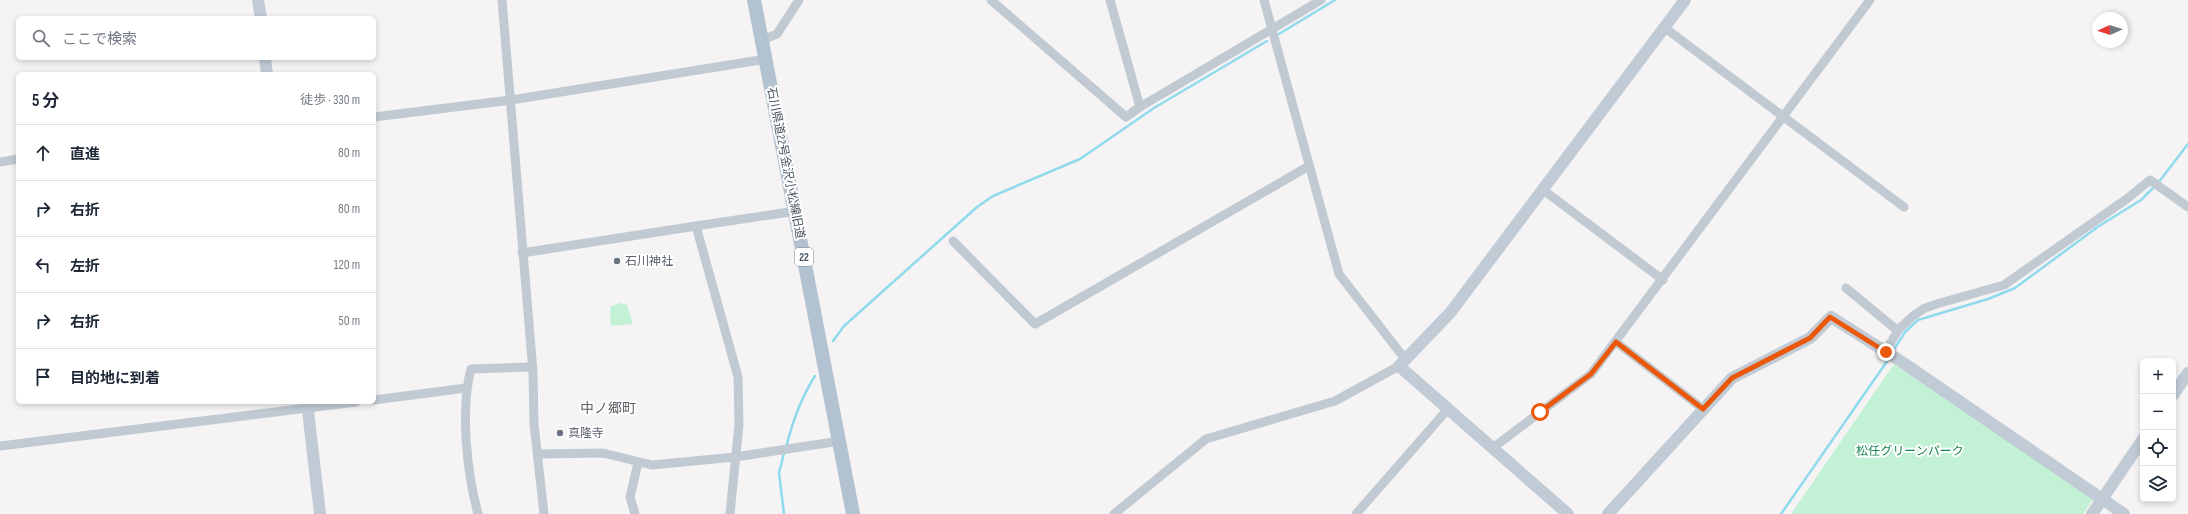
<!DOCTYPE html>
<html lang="ja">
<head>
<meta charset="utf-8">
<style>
	:root { --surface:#fff; --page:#f2f2f3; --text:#1f2937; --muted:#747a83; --line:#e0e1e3 }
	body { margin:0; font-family:"Sofia Sans Condensed","Noto Sans JP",sans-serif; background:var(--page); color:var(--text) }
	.controls { position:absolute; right:12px; bottom:12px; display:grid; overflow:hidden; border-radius:6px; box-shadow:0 2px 6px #0003 }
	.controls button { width:36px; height:36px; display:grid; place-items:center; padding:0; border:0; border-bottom:1px solid var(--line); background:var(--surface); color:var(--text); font:20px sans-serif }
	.compass { position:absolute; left:2092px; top:12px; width:36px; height:36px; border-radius:50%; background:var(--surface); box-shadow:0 2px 6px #0003; rotate:267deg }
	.stop { position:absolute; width:12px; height:12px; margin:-9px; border:3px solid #ea580c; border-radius:50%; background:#fff }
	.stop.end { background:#ea580c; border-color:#fff; box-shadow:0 1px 4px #0008 }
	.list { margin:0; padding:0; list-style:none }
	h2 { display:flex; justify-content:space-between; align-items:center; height:52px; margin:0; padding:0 16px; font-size:17px }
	h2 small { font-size:13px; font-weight:400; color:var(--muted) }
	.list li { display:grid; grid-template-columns:26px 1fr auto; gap:12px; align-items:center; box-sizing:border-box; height:56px; padding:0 16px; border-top:1px solid var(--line) }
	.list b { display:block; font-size:15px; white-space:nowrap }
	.list em { font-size:13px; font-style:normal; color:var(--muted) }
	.icon { flex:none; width:22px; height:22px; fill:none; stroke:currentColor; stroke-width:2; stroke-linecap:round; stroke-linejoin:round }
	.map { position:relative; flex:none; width:2188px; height:514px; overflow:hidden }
	.search { position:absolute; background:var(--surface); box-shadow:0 2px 6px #0003; left:16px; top:16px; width:360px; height:44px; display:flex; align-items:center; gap:10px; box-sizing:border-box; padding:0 14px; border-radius:6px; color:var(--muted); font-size:15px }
	.panel { position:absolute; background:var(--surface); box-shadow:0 2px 6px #0003; left:16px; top:72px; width:360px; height:332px; border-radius:6px }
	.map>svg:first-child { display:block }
	.green { fill:#c3f1d5 }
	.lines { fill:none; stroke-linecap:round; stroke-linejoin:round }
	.stream { stroke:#90daee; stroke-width:2.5 }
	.street { stroke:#c1cad2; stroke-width:9 }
	.secondary { stroke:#c1cbd6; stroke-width:12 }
	.primary { stroke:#b3c2d1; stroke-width:14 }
	.route { stroke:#ea580c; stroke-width:5 }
	.worship-dot { fill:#6b7280; stroke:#fff; stroke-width:1.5 }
	.labels { text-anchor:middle; stroke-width:4; stroke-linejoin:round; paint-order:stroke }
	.shield { fill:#fff; stroke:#808990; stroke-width:1 }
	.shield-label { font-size:11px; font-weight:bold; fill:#4a5661 }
	.street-label { font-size:12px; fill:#4a5661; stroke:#fff }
	.worship-label { font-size:12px; fill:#5b616d; stroke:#fff; text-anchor:start }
	.park-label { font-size:12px; fill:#17864f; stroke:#fff }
	.quarter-label { font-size:14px; fill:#5f6368; stroke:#fff }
</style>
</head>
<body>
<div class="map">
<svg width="2188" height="514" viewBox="0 0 2188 514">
	<rect width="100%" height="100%" fill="#f5f3f3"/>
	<g class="green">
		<path d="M620,303L627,305L633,324L611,326L610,307Z"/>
		<path d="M1894,364L2094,498L2083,514H1791Z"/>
	</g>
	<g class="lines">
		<g class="stream">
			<path d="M1279,34L1335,0"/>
			<path d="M2158,183L2188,144"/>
			<path d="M833,341L844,326L977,207L993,196L1080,159L1154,108L1267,41"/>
			<path d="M1893,351L1905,332L1918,320L1988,299L2015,288L2099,226L2141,200L2154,187"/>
			<path d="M786,448C792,423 801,398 815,376"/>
			<path d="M784,514L779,473L784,453"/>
			<path d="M1781,514L1890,357"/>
		</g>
		<g class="street">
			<path d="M502,0L533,372L534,424L544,514"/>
			<path d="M991,0L1126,117L1140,107"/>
			<path d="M1110,0L1140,107L1321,0"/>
			<path d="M1264,0L1339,274L1405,359"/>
			<path d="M1665,28L1904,207"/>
			<path d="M762,40L777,34L799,0"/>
			<path d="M374,117L511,100L766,59"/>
			<path d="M0,162L18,159"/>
			<path d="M1542,189L1663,280"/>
			<path d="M953,241L1035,324L1309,166"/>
			<path d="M522,253L696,226"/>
			<path d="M1846,288L1898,331"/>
			<path d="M1616,342L1703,409"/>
			<path d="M1885,352L1899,329L1913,316L1925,308L1940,303L2004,285L2128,198L2150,180L2188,207"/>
			<path d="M374,400L466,388"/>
			<path d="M0,446L356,402"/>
			<path d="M1494,447L1591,374L1870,0"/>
			<path d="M538,454L603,453L652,465L735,457L840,441"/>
			<path d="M478,514C467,473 460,410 471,369L532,367"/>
			<path d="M635,514L630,497L638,463"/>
			<path d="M730,514L739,424L738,377L696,226L796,211"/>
			<path d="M1114,514L1206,439L1335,401L1399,366"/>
			<path d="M1356,514L1448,409"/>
		</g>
		<g class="secondary">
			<path d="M258,0L261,18"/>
			<path d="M265,58L267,74"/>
			<path d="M2173,395L2188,373"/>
			<path d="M307,402L320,514"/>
			<path d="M1568,514L1399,366L1450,313L1685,0"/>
			<path d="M1608,514L1732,378L1810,338L1831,317L1902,362L2124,514"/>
			<path d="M2092,514L2143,439"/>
		</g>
		<path class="primary" d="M754,0L853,514"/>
	</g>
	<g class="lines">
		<path class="route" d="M1540,412L1591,374L1616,342L1703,409L1732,378L1810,338L1830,317L1886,352"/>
	</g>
	<g class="worship-dot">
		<circle cx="617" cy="261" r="4"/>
		<circle cx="560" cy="433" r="4"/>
	</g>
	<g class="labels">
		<rect class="shield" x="795" y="248" width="18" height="18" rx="3"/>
		<g class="shield-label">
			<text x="804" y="261">22</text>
		</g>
		<g class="street-label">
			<text transform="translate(786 163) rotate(79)" y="4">石川県道22号金沢小松線旧道</text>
		</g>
		<g class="worship-label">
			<text x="625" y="265">石川神社</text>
			<text x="568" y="437">真隆寺</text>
		</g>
		<g class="park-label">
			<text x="1910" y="455">松任グリーンパーク</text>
		</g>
		<g class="quarter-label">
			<text x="608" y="413">中ノ郷町</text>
		</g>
	</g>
</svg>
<div class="controls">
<button>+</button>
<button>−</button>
<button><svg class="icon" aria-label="locate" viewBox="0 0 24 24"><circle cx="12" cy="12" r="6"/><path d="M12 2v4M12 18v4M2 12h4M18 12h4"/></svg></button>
<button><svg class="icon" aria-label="layers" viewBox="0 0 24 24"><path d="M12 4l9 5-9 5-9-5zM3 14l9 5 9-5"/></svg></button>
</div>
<svg class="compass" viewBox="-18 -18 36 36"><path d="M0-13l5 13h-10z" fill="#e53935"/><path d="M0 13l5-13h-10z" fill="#747a83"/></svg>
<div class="stop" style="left:1540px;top:412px"></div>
<div class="stop end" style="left:1886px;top:352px"></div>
<div class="search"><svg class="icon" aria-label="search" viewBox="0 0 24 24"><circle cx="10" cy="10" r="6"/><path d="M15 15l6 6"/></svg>ここで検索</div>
<section class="panel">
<h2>5 分<small>徒歩 · 330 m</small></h2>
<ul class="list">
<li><svg class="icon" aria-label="ahead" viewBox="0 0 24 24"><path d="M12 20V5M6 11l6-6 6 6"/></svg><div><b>直進</b></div><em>80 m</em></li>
<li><svg class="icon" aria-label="right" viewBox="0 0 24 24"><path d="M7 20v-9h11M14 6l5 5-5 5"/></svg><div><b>右折</b></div><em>80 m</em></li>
<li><svg class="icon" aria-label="left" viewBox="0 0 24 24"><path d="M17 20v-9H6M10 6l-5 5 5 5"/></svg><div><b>左折</b></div><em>120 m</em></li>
<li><svg class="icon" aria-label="right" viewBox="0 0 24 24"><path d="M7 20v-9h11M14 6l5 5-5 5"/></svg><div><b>右折</b></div><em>50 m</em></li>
<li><svg class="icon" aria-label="arrive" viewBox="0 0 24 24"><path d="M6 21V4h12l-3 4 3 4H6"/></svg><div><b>目的地に到着</b></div></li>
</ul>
</section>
</div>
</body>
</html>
